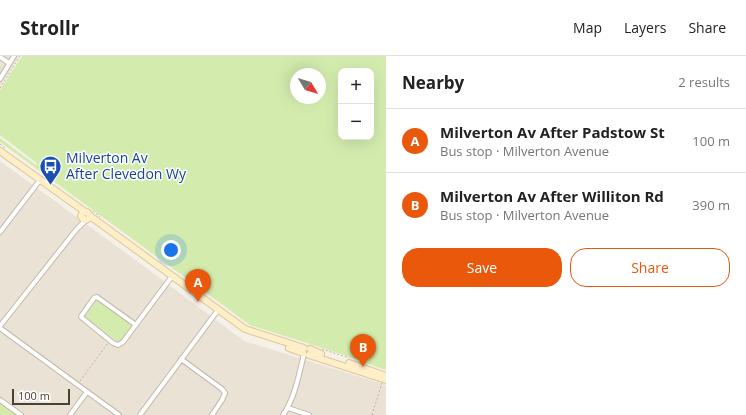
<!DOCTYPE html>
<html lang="en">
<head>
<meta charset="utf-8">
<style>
	:root { --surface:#fff; --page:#f6f6f6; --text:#222; --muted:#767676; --line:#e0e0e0; --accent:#ea580c }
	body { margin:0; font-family:"Open Sans",sans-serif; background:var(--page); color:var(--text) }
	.controls { position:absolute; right:12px; top:12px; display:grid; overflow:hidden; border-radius:8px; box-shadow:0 4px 16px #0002 }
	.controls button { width:36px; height:36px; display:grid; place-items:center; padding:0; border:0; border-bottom:1px solid var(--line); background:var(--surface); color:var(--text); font:20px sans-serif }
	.compass { position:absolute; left:290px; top:12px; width:36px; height:36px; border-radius:50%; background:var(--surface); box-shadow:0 4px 16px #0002; rotate:128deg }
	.scale { position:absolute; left:12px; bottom:10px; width:58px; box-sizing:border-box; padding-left:4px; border:2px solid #494136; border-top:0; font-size:11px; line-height:14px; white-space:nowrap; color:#494136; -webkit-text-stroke:3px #fff; paint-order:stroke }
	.you { position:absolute; left:171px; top:194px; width:14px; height:14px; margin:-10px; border:3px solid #fff; border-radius:50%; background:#1a73e8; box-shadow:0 0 0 6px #1a73e833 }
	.badge { display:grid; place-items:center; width:26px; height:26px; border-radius:50%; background:var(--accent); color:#fff; font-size:13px; font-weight:700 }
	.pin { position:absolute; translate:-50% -33px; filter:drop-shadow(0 1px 2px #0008) }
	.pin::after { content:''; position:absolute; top:21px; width:14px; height:12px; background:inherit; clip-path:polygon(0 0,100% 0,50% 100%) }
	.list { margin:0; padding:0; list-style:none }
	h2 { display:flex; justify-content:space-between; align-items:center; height:52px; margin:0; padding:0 16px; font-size:17px }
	h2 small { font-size:13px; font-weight:400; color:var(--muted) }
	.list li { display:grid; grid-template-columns:26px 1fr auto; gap:12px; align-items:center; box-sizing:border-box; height:64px; padding:0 16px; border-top:1px solid var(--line) }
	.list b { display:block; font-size:15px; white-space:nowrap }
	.list p { margin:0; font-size:13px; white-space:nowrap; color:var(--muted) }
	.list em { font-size:13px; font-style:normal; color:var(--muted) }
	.actions { display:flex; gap:8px; padding:12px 16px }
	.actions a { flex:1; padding:9px 0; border:1px solid var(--accent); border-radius:16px; text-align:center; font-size:14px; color:var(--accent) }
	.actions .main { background:var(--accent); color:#fff }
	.map { position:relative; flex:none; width:386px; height:359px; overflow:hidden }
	header { display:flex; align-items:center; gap:24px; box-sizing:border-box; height:56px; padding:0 20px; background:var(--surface); border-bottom:1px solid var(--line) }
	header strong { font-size:19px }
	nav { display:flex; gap:22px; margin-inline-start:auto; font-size:14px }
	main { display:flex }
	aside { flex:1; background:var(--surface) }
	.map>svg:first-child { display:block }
	.residential { fill:#e9e2d5 }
	.green { fill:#d3ecae; fill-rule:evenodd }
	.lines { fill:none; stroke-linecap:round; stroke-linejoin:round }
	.street-casing { stroke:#c1b8aa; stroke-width:6 }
	.secondary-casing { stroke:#dcc696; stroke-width:8 }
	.path { stroke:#c4b39a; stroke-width:1; stroke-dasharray:2 2; stroke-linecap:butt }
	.street { stroke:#fff; stroke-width:4 }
	.secondary { stroke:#ffefc8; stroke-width:6 }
	.labels { text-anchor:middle; stroke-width:3; stroke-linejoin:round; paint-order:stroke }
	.transit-label { font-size:14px; fill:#164399; stroke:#fff; text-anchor:start }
</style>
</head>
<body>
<header>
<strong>Strollr</strong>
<nav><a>Map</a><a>Layers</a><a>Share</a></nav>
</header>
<main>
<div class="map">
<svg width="386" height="359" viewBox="0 0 386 359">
	<rect width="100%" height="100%" fill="#f5f0e8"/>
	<g class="residential">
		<path d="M0,0H19L0,30Z"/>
		<path d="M0,105L142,209L244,285L386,329V359H0Z"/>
	</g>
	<g class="green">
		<path d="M22,0H386V314L338,297L250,269L0,86V82L36,109L38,108L0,79V34ZM341,15H371V81H341ZM296,18H320V42H296Z"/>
		<path d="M98,242L134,267L120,287L85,261Z"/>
		<path d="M0,344L20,359H0Z"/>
	</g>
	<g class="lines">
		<defs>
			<g id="street">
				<path d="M0,1L9,7"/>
				<path d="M0,23L14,0"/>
				<path d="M0,176L40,124"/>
				<path d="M136,269L97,241L94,242L82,259L81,261L113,287L118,289L123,286L170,223L172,220"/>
				<path d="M0,270L76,174L86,164"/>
				<path d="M0,272L119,359"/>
				<path d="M181,303L222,333L225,337L222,344L212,359"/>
				<path d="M0,344L21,359"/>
				<path d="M288,352L309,359"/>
				<path d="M70,359L87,336"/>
				<path d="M140,359L218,254"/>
				<path d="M283,359C295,342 299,318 304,298"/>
			</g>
			<g id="secondary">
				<path d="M0,95L84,155"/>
				<path d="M90,160L89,162L86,164L83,163L81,160L83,156H87L90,160L245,273L304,292"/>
				<path d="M289,292L303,297"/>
				<path d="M310,293L321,298"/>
				<path d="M309,299L386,324"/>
				<path d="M349,307L386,320"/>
			</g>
		</defs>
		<use href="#street" class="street-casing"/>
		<use href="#secondary" class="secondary-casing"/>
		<g class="path">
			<path d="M0,32L20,0"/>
			<path d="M0,88L5,92"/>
			<path d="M93,155L100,161"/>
			<path d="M322,293L349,302"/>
			<path d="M80,325L108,287"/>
			<path d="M372,359L382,327"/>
		</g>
		<use href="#street" class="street"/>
		<use href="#secondary" class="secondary"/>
	</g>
	<defs>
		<symbol id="bus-pin" viewBox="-11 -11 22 30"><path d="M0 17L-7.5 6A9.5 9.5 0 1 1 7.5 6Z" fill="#1a4fb4" stroke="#fff"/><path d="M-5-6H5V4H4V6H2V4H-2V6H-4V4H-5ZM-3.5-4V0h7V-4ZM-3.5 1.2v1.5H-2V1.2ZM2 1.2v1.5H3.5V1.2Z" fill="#fff"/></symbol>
	</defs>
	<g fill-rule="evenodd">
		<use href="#bus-pin" x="38" y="98" width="25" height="34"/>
	</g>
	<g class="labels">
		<g class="transit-label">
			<text x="66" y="107">Milverton Av<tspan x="66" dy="16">After Clevedon Wy</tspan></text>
		</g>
	</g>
</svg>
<div class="controls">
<button>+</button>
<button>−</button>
</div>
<svg class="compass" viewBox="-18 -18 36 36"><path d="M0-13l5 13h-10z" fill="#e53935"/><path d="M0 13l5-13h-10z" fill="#767676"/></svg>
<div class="scale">100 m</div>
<div class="you"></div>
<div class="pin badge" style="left:198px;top:246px">A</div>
<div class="pin badge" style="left:363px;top:311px">B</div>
</div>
<aside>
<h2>Nearby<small>2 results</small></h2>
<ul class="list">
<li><span class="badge">A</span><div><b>Milverton Av After Padstow St</b><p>Bus stop · Milverton Avenue</p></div><em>100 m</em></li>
<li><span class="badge">B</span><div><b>Milverton Av After Williton Rd</b><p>Bus stop · Milverton Avenue</p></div><em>390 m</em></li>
</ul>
<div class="actions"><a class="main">Save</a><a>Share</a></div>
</aside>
</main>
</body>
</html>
